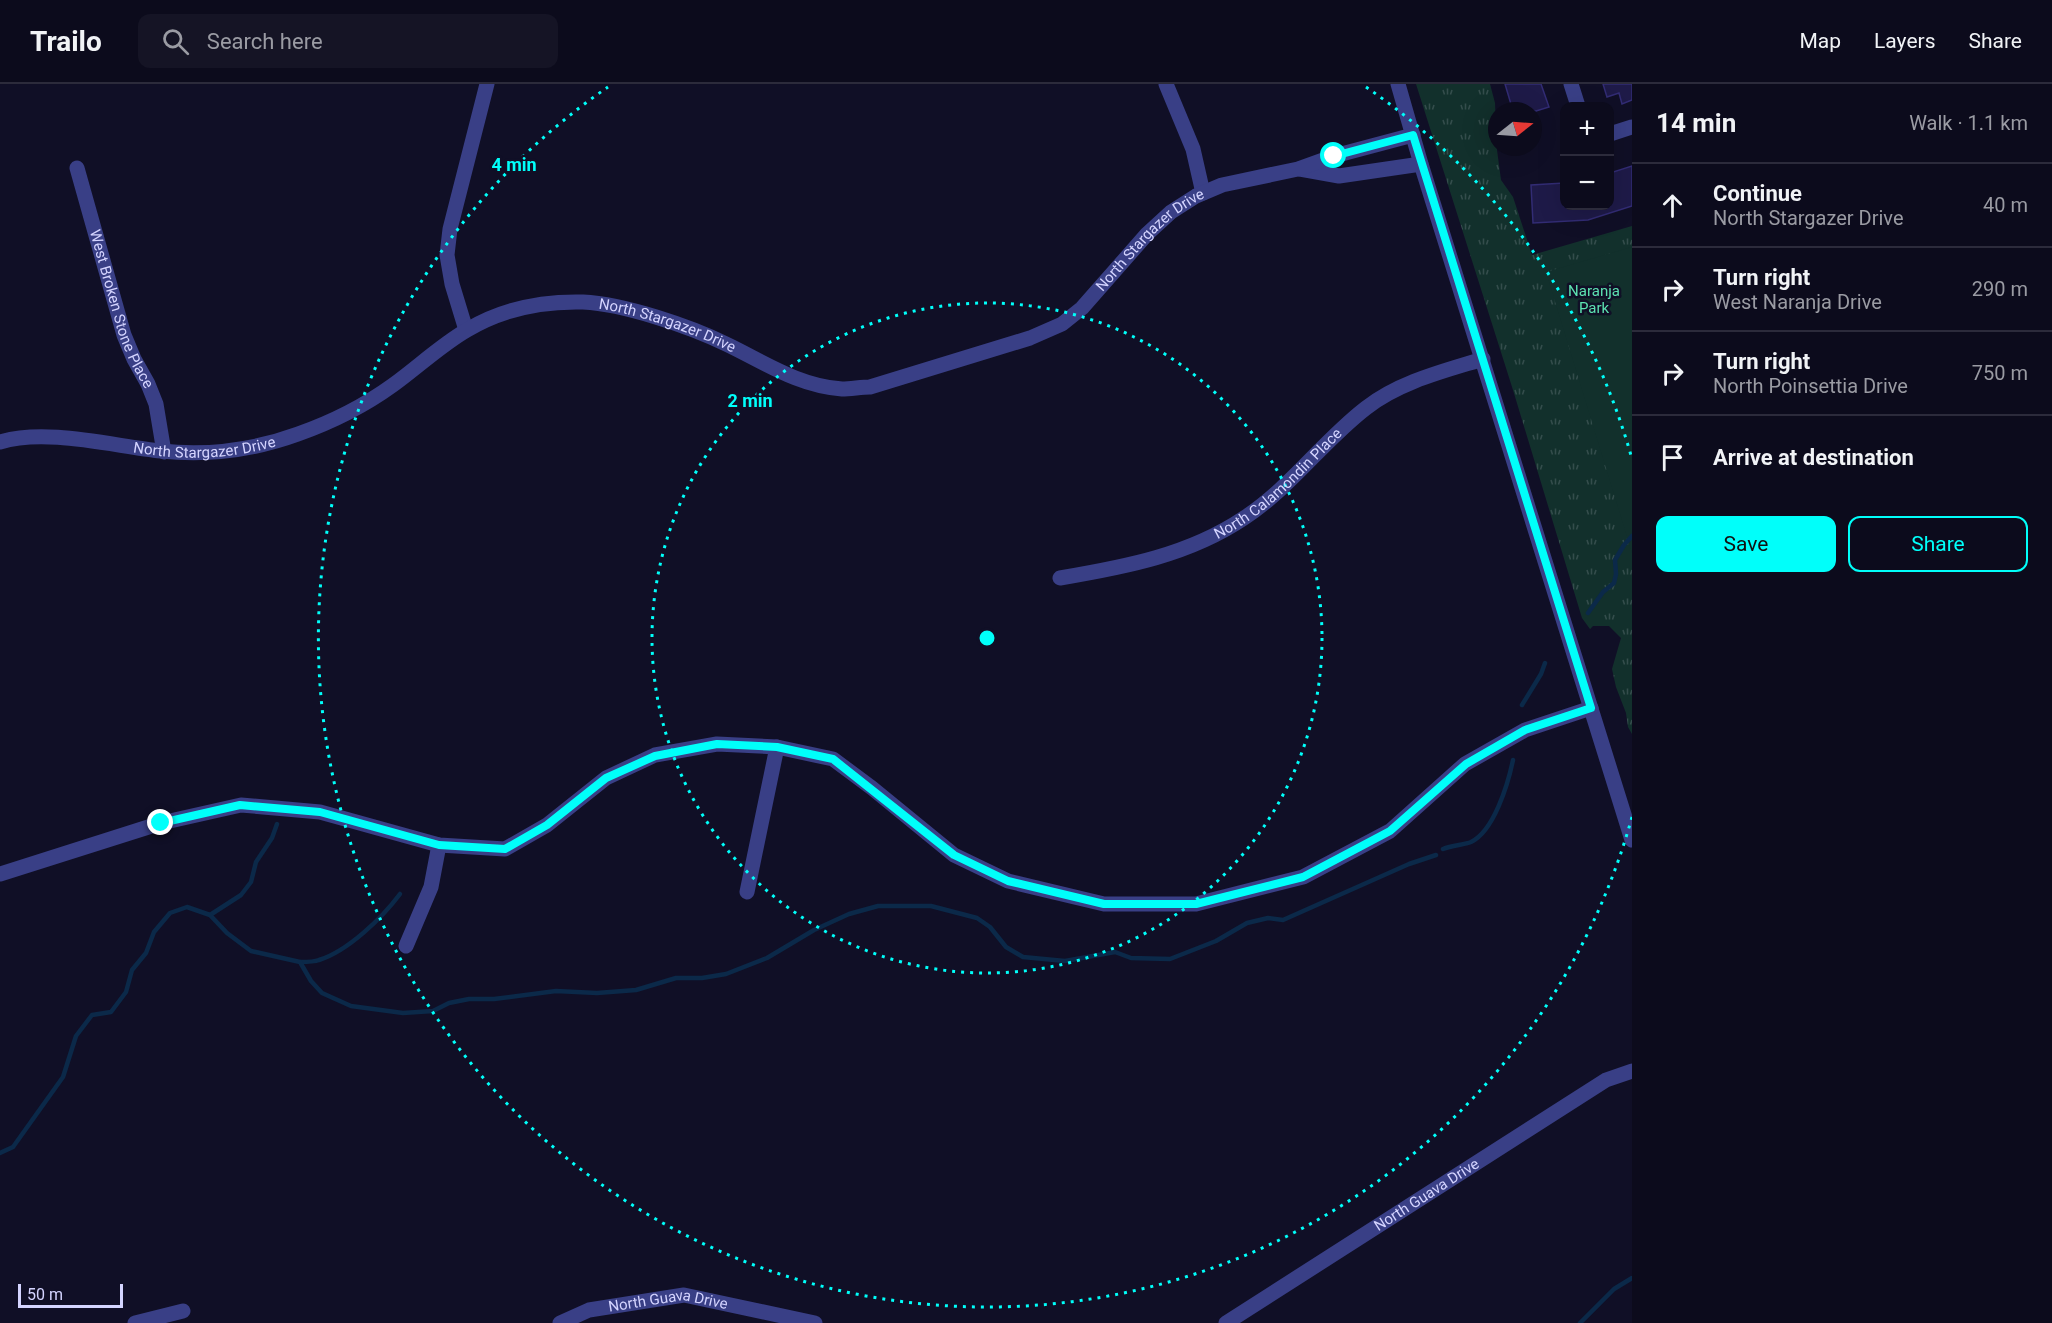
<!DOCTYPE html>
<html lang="en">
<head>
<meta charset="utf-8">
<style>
	:root { --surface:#0c0b1c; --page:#151425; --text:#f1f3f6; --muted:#9a9ba3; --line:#2c2b3b; --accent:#00fffa }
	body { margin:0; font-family:Roboto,sans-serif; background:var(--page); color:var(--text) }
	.controls { position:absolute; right:18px; top:18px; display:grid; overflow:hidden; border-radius:12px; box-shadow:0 6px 24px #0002 }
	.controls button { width:54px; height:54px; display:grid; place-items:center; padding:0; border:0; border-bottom:2px solid var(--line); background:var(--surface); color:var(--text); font:30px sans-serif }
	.compass { position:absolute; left:1488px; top:18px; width:54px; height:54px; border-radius:50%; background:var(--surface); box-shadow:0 6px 24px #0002; rotate:73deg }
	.scale { position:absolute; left:18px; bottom:15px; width:105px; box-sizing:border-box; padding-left:6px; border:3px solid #d4d4ff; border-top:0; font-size:16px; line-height:21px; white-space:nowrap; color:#d4d4ff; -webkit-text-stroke:4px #100f26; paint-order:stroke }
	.stop { position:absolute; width:18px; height:18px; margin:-14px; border:4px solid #00fffa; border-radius:50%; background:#fff }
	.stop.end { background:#00fffa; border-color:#fff; box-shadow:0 2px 6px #0008 }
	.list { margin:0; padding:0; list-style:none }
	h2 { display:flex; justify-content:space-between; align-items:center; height:78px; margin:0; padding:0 24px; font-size:26px }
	h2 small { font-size:20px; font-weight:400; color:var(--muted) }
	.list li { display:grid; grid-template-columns:39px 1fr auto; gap:18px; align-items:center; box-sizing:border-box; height:84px; padding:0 24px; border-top:2px solid var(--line) }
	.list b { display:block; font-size:22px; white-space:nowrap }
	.list p { margin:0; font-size:20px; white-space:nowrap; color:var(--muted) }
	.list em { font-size:20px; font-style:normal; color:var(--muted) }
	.actions { display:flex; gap:12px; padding:18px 24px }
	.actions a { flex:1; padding:14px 0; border:2px solid var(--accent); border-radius:12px; text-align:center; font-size:21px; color:var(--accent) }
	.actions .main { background:var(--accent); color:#111 }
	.icon { flex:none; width:33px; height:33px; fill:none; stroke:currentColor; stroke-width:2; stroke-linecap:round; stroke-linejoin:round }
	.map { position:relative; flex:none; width:1632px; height:1239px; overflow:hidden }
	header { display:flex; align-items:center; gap:36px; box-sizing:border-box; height:84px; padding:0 30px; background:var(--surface); border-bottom:2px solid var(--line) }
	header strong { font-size:28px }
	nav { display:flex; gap:33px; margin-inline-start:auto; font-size:21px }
	.search { width:420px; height:54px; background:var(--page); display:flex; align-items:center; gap:15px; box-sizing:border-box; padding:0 21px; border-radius:12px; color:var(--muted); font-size:22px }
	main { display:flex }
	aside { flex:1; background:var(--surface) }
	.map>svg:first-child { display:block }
	.grass { fill:url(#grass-tufts) }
	.green { fill:#12302c }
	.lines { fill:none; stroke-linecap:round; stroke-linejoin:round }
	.stream { stroke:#0b2949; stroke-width:4.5 }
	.building { fill:#1e1a48; stroke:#322c74; stroke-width:1.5 }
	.minor { stroke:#393f86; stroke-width:15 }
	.route { stroke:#00fffa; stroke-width:8 }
	.ring { fill:none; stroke:#00fffa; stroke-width:3; stroke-dasharray:3 6 }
	.labels { text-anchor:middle; stroke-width:5; stroke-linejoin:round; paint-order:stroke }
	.street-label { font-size:15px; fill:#d4d4ff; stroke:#100f26 }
	.park-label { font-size:15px; fill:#5de2b1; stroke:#100f26 }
	.centre { fill:#00fffa; stroke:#100f26; stroke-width:3 }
	.ring-label { font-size:18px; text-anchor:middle; font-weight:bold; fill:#00fffa; stroke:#100f26; stroke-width:5; stroke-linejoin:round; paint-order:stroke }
</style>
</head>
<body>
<header>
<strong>Trailo</strong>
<div class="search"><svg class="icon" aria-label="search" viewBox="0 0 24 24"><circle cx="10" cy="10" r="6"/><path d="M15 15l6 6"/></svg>Search here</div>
<nav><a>Map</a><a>Layers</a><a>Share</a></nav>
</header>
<main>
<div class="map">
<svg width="1632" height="1239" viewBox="0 0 1632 1239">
	<defs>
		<pattern id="grass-tufts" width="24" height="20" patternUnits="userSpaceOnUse" patternTransform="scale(1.5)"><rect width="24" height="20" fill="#12302c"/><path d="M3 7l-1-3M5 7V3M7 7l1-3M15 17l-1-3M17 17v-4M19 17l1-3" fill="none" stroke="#344d4c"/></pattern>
	</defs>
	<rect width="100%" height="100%" fill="#100f26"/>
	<path class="grass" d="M1416,0H1490L1495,19L1497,66L1501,96L1513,113L1532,171L1632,142V650L1628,643L1626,629L1616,603L1612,585L1621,554L1609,542H1593L1590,545L1582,534L1513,306Z"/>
	<path class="green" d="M1632,163V469L1546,188Z"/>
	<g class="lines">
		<g class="stream">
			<path d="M1588,529L1603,508L1614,499L1616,490L1615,476L1624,461L1632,452"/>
			<path d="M1522,621L1541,590L1545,579"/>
			<path d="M1443,765C1452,761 1464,761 1471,758C1494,747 1508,700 1513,676"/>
			<path d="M210,831L241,811L251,798L256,778L272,754L277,740"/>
			<path d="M300,878C306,878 314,878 319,876C348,867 382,834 400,810"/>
			<path d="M0,1069L13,1063L63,993L76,952L92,931L111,928L126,908L132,886L146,869L154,848L170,829L187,823L210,831L227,849L251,867L300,878L311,897L322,909L351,922L403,929L433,927L449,919L469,915H494L556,907L597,909L636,906L676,894H702L726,890L767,874L814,846L849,830L878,822H931L977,834L990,843L1006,863L1023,873L1065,877L1115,868L1131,874L1170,875L1216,857L1247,839L1268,834L1283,836L1409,780L1436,771"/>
			<path d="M1580,1239L1614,1205L1632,1194"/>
		</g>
	</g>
	<g class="building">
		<path d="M1505,0H1541L1549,23L1536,27H1513Z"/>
		<path d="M1603,0H1632V16L1622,20L1619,9L1607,13Z"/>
		<path d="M1632,82V122L1588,136L1533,139L1531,101L1564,99V122H1610V89Z"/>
	</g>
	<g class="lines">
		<g class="minor">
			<path d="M1166,0L1193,65L1203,109"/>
			<path d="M1398,0L1421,80L1632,756"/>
			<path d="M1571,0L1578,22"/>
			<path d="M1610,50L1632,43"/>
			<path id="s1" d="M77,84L124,251L134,275L148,300L156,320L164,368"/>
			<path d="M1300,85L1339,92L1421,80"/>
			<path d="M466,246L452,200L447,171L450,145L487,0"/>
			<path id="s2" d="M0,358C46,344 113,362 161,367C208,372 254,366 298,350C332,338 364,322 393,301C418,283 441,261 467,246C502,225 543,217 583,218C624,220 689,242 726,260C764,278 798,302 842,305C851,305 861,303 870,303L1030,254L1062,240L1082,224L1147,150L1171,128L1196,112L1222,101L1298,85L1334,72L1413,51"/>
			<path id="s3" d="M1060,494C1125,483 1189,471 1244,434C1290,404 1323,357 1366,324C1399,298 1444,287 1483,275"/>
			<path d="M0,790L161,739L241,721L320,728L439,761L505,765L547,741L606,694L655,671L717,660L777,663L833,675L872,704L954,771L1008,797L1104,820H1196L1303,793L1390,747L1465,680L1525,646L1591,624"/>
			<path d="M747,808L777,663"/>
			<path d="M406,862L431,803L439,761"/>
			<path d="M135,1239L183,1227"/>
			<path id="s4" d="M560,1239L589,1226L684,1211L815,1239"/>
			<path id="s5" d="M1226,1239L1606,996L1632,987"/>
		</g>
	</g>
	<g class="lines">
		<path class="route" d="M161,739L240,721L320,728L439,761L505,765L547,741L606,694L655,672L717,660L777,663L833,675L954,771L1008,797L1104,820H1196L1303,793L1390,747L1466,680L1525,646L1591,624L1413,51L1334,72"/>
	</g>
	<g class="ring">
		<circle cx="987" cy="554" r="335"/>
		<path d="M1632 733A669 669 0 1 1 608 3M1366 3A669 669 0 0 1 1632 375"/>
	</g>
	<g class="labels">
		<g class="street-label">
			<text dy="5" stroke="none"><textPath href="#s2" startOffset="1250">North Stargazer Drive</textPath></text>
			<text dy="5" stroke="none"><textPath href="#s1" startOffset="148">West Broken Stone Place</textPath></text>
			<text dy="5" stroke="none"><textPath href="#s2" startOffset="710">North Stargazer Drive</textPath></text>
			<text dy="5" stroke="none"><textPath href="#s2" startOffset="206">North Stargazer Drive</textPath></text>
			<text dy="5" stroke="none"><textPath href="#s3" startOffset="243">North Calamondin Place</textPath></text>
			<text dy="5" stroke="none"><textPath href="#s5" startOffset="238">North Guava Drive</textPath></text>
			<text dy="5" stroke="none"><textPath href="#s4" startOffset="112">North Guava Drive</textPath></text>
		</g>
		<g class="park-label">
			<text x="1594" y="212">Naranja<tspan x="1594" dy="17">Park</tspan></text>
		</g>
	</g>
	<circle cx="987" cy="554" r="9" class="centre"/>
	<g class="ring-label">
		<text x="514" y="87">4 min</text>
		<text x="750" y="323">2 min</text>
	</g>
</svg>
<div class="controls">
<button>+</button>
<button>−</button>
</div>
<svg class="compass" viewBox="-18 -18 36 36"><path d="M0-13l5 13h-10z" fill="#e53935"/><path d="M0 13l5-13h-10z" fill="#9a9ba3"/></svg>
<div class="scale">50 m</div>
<div class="stop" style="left:1334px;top:72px"></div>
<div class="stop end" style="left:161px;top:739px"></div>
</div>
<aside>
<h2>14 min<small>Walk · 1.1 km</small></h2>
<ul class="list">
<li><svg class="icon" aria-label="ahead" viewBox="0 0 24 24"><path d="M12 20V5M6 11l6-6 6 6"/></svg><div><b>Continue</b><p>North Stargazer Drive</p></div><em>40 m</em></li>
<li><svg class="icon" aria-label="right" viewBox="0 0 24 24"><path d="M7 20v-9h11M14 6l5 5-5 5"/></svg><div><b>Turn right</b><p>West Naranja Drive</p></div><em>290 m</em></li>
<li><svg class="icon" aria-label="right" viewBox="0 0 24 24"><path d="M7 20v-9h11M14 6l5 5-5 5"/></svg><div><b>Turn right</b><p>North Poinsettia Drive</p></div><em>750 m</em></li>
<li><svg class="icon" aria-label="arrive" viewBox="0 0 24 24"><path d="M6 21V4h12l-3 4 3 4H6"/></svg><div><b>Arrive at destination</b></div></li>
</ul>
<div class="actions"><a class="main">Save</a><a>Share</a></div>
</aside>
</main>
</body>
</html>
